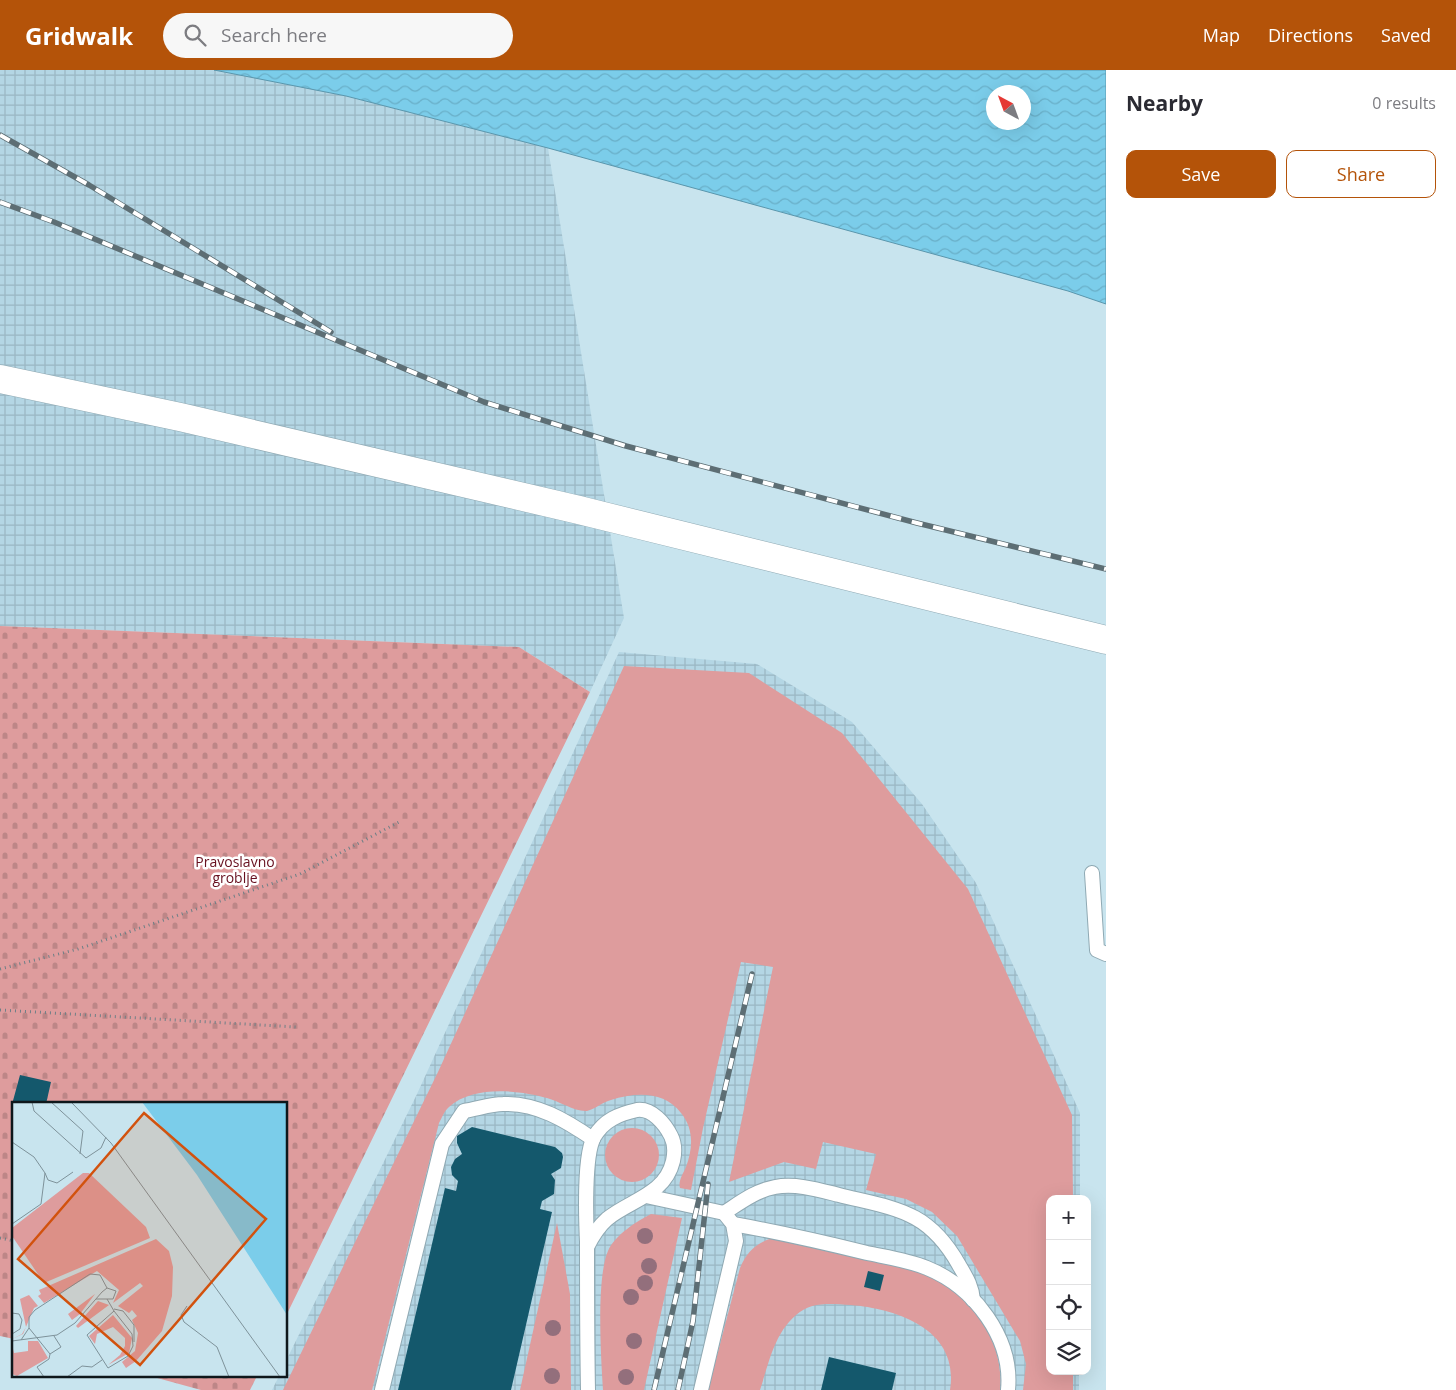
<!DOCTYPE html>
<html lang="en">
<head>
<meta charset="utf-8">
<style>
	:root { --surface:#fff; --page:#f7f7f7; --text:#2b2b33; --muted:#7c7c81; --line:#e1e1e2; --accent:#b45309 }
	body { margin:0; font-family:"Open Sans",sans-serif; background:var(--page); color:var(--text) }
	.controls { position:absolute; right:15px; bottom:15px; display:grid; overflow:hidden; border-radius:10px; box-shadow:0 5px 20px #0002 }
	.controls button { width:45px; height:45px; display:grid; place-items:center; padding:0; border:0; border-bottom:1px solid var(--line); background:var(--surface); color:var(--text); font:25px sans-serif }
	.compass { position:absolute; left:986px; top:15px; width:45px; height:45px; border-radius:50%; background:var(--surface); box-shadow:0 5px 20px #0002; rotate:319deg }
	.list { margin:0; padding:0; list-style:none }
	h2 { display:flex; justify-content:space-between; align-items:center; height:65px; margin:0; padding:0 20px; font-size:21px }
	h2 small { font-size:16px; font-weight:400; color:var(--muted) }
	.actions { display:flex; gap:10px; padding:15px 20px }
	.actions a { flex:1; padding:11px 0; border:1px solid var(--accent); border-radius:10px; text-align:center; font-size:18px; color:var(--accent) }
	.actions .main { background:var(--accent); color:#fff }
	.icon { flex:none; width:28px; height:28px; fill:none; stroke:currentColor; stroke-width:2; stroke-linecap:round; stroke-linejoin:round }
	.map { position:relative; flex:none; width:1106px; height:1320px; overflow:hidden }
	header { display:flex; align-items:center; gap:30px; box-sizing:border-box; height:70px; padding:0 25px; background:var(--accent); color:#fff }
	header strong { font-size:24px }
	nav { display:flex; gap:28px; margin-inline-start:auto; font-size:18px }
	.search { width:350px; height:45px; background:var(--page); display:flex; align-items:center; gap:12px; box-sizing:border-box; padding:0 18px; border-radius:28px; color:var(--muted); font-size:19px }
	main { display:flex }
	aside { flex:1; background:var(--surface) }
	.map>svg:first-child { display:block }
	.industrial { fill:url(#industrial-grid) }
	.grass { fill:#de9c9d }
	.cemetery { fill:url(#cemetery-stones) }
	.water { fill:url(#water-waves); stroke:#5a96ac; fill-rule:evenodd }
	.building { fill:#14586c }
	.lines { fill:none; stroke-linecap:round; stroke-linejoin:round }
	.lane-casing { stroke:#8fa9b3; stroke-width:16 }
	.street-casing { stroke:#8fa9b3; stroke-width:29 }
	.path { stroke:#6d7f86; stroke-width:3; stroke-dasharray:1 4; stroke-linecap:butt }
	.lane { stroke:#fff; stroke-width:14 }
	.street { stroke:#fff; stroke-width:28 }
	.rail-casing { stroke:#5d6e74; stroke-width:5.5 }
	.rail { stroke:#fff; stroke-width:4; stroke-dasharray:11; stroke-linecap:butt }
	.tree { fill:#936f7c }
	.labels { text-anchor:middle; stroke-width:5; stroke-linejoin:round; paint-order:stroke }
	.park-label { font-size:14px; fill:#67101f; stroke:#fff }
	.inset-road { fill:none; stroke:#7e929a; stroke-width:1 }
	.view { fill:#d2520e; fill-opacity:0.15; stroke:#d2520e; stroke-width:2.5 }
	.inset-edge { fill:none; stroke:#0e171b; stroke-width:2.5 }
</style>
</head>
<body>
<header>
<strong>Gridwalk</strong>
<div class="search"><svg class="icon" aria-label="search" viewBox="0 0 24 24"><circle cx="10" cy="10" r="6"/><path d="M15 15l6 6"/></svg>Search here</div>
<nav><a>Map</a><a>Directions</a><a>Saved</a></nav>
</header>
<main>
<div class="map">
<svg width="1106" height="1320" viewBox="0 0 1106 1320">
	<defs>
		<pattern id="industrial-grid" width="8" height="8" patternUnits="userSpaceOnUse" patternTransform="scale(1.25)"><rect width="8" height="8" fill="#b4d6e4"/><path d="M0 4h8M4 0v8" fill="none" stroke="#9ab7c3"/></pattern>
		<pattern id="cemetery-stones" width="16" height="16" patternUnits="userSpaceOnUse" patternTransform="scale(1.25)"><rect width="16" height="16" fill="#de9c9d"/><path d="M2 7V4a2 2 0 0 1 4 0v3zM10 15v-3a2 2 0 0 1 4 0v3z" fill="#bd8687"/></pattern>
		<pattern id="water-waves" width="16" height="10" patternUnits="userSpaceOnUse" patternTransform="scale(1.25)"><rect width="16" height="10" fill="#7bcdea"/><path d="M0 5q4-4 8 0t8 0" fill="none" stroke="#69afc8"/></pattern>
	</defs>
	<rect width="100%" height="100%" fill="#c8e4ee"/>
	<g class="industrial">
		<path d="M0,0H214L346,26L548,78L624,548L590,622L519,577L0,556Z"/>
		<path d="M619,582L757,594L852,652L922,734L976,813L1080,1043V1129H1050V1301H1079V1320H272L279,1306H286V1291L417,1024Z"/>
	</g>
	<g class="grass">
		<path d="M624,596L749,603L842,663L968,819L1072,1045L1073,1129H1050V1301H1073V1320H1023L1026,1294L1020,1271L957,1166L932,1142L906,1129L866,1120L876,1084L823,1072L816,1099L784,1092L729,1112L773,897L741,892L703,1058L691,1120L680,1118C678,1111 683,1104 686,1097C693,1078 694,1059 681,1043C664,1021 636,1022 611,1030C603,1032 595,1039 587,1041C575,1042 559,1031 547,1028C518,1020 473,1015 449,1037C444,1041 442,1048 439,1053L372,1320H283L438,1002Z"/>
		<circle cx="632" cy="1085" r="27"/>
		<path d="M651,1144L682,1148L644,1320H603C601,1288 596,1209 608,1181C615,1165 637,1151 651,1144Z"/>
		<path d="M557,1153L570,1224L571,1320H520Z"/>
		<path d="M772,1168H783C815,1176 848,1184 880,1192C894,1196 910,1198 924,1203C970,1221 1005,1271 1000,1320H950C960,1260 898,1239 851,1235C831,1234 812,1231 796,1245C774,1264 769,1293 760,1320H708L740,1198C747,1182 755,1174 772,1168Z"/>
	</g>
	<g class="cemetery">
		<path d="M0,556L519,577L590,622L286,1246V1034H14V1269L0,1266Z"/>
		<path d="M150,1306H257L250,1320H201Z"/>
	</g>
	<path class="water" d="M214,0H1106V234L1068,221L548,78L346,26ZM994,22H1024V52H994Z"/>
	<g class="building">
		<path d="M20,1005L51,1012L46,1034H14V1039L11,1038Z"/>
		<path d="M472,1057L555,1077L562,1083L563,1087L561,1098L551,1104L555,1110L554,1124L542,1131L540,1139L552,1142L511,1320H398L445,1118L456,1121L458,1111L452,1105L451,1097L455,1089L462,1084L457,1073V1066Z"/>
		<path d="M868,1201L884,1205L880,1221L864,1217Z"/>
		<path d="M829,1287L896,1303L892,1320H821Z"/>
	</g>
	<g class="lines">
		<defs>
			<g id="lane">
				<path d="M1092,803L1097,880L1106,884"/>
				<path d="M646,1126L724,1143L733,1154L736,1171L701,1320"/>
				<path d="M724,1143C741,1132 755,1121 775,1117C796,1113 819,1120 839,1125C896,1139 928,1140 959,1195C966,1207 972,1216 973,1230"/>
				<path d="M733,1154C778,1162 822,1172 867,1183C886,1187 908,1190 927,1198C974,1217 1013,1268 1008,1320"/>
				<path d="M587,1177C592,1167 598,1157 607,1149C630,1130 665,1125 673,1091C675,1082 675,1074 671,1066C665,1054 652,1038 637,1040C619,1044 604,1050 594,1067C584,1085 586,1150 587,1172C587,1221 587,1271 588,1320"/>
				<path d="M382,1320L442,1074L464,1041C477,1039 491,1034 503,1034C537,1033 565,1050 593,1069"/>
			</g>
			<path id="street" d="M0,309L180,347L579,440L1106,570"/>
		</defs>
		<use href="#lane" class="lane-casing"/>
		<use href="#street" class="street-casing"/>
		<g class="path">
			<path d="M0,899L78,879L300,804L399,752"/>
			<path d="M0,940L296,957"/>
			<path d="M0,1168L14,1171"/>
		</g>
		<use href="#lane" class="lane"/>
		<use href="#street" class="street"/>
		<defs>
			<g id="rail">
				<path d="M0,65L89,115L331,262"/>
				<path d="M0,132L54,152L484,332L626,376L917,453L1106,499"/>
				<path d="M654,1320L752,904"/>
				<path d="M678,1320L693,1251L708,1114"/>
			</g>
		</defs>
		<use href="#rail" class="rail-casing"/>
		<use href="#rail" class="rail"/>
	</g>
	<g class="tree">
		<circle cx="645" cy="1166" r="8"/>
		<circle cx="649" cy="1196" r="8"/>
		<circle cx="645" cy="1213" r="8"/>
		<circle cx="631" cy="1227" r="8"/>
		<circle cx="553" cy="1258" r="8"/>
		<circle cx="634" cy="1271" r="8"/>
		<circle cx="552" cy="1306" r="8"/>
		<circle cx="626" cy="1307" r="8"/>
	</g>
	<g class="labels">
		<g class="park-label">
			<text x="235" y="797">Pravoslavno<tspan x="235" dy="16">groblje</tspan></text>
		</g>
	</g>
	<g transform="translate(12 1032)">
		<rect width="275" height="275" fill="#c8e4ee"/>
		<path d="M144,137L157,149L161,165L160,194L150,229L124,259L114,266L110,260L123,249L126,231L120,218L125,214L120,208L117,211L106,204L131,184L128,181L101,201L107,188L85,169L32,201L26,194L29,192L27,188ZM83,192L68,212L60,218L56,212ZM17,193L26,204L22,206L11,232L0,237L10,232L14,225L8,197ZM86,199L97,203L66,226L64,224ZM101,213L120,236L117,251L96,263L108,253L113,244V236L101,225L85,232L83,242L77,234ZM16,239H26L36,256L5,274L0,272V243L2,251L16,249Z" fill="#de9c9d"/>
		<path d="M71,71H77L134,125L138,136L32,181L0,134V126Z" fill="#de9c9d"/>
		<path d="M130,0H275V213L185,73Z" fill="#7bcdea"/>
		<path class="inset-road" d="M20,0L22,9L74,56L89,46L94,35M39,0L71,29L68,52M59,0L99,41L268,275M0,40L22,55L33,71L29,102L0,122M33,71L36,78L45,81L61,70M95,197L102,209L75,233L96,266L116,254L121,244L120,232L102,209M175,204L169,213L172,220L205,245L217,275M102,207L111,209L122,223V240M0,211L7,212L10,218L8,227L0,232M17,226L38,252L37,257L25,265L32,275M9,238L17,226V215L23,208L78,172L88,173L95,186M0,239L45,233L63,221L90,190L95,186L104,189L101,197H84M38,252L49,245L42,234M55,275L70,264L80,265L90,258"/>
		<path class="view" d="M132,11L254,117L128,263L6,157Z"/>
		<rect width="275" height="275" class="inset-edge"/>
	</g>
</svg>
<div class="controls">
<button>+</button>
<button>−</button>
<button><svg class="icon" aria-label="locate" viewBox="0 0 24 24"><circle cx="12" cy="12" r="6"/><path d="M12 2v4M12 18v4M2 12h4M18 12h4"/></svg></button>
<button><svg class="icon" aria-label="layers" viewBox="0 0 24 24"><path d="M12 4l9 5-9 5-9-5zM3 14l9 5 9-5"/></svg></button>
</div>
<svg class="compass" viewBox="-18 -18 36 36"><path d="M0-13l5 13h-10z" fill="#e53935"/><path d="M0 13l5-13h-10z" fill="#7c7c81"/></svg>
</div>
<aside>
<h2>Nearby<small>0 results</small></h2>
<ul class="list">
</ul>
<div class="actions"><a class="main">Save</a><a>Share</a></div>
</aside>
</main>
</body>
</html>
